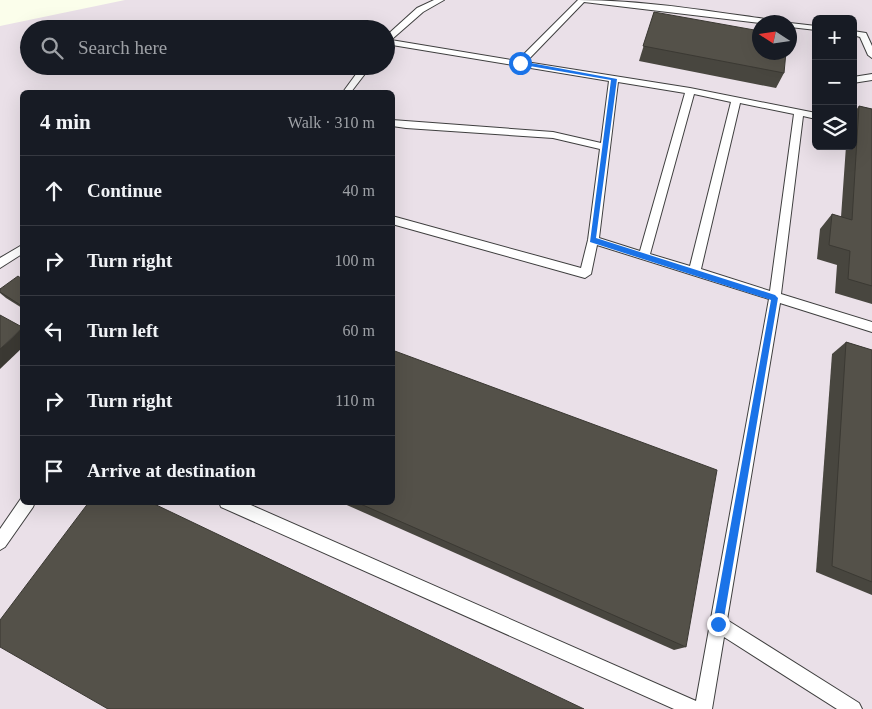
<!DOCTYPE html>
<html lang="en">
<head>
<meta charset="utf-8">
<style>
	:root { --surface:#171b24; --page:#242831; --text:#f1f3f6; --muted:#9ea1a6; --line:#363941 }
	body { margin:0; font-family:"Times New Roman",serif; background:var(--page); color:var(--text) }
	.controls { position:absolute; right:15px; top:15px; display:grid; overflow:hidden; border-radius:8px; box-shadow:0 5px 20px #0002 }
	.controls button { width:45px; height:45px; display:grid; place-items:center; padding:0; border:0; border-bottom:1px solid var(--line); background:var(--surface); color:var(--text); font:25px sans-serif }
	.compass { position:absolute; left:752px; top:15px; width:45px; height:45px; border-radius:50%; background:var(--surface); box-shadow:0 5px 20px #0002; rotate:282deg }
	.stop { position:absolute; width:15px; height:15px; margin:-11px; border:4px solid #1a73e8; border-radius:50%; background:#fff }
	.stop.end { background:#1a73e8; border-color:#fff; box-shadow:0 1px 5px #0008 }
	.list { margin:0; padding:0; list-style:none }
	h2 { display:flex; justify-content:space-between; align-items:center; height:65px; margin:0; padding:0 20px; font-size:21px }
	h2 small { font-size:16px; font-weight:400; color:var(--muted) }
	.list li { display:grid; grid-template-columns:32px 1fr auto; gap:15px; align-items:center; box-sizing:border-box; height:70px; padding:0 20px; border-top:1px solid var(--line) }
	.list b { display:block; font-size:19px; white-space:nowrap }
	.list em { font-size:16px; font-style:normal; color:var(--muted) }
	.icon { flex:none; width:28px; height:28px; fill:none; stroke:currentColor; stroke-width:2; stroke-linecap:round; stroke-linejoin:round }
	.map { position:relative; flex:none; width:872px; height:709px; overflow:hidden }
	.search { position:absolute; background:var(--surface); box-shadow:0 5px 20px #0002; left:20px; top:20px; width:375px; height:55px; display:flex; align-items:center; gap:12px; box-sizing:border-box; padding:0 18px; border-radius:28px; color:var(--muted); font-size:19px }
	.panel { position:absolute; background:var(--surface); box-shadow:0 5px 20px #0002; left:20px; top:90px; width:375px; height:415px; border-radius:8px }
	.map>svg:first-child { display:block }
	.industrial { fill:#eae0e8; fill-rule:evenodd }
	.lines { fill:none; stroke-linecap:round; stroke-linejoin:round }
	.lane-casing { stroke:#3f3f3f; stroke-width:2 }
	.lane { fill:#fff; fill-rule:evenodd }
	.wall { fill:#48463f }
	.shaded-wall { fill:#3b3933 }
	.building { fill:#545149; stroke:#3b3933 }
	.route { fill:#1a73e8 }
</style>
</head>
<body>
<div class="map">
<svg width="872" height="709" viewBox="0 0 872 709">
	<rect width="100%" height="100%" fill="#fbfeeb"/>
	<path class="industrial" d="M125,0H872V709H0V26ZM816,19H853V146H816ZM760,22H790V52H760ZM29,29H386V66H29ZM22,92H392V502H22Z"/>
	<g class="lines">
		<defs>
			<g id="lane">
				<path d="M434,0H444L423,12L391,40L517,61L578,0C643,0 708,11 773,20L777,22L760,23L584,2L526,62L690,88L816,113V119L803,116L781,294L872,322V332L780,303L727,620L859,703L862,709H837L724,637L712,709H674L221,507L219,502H244L696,701L769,299L597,245L591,274L585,278L392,224V216L581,268L588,240L600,149L553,138L406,128L392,126V120L553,132L601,143L609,81L386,44V36L417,8ZM618,82L685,93L640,251L599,238ZM694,94L731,102L690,266L650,254ZM740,103L794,114L770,291L701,269Z"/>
				<path d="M790,23L816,26V30L790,27Z"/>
				<path d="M853,31L866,33L872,46V58L868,55L860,37L853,35Z"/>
				<path d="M362,66H371L351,92H343Z"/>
				<path d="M872,74V80L853,83V77Z"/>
				<path d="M22,245V254L0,268V258Z"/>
				<path d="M22,497V502H35L33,507L5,547L0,550V529Z"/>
			</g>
		</defs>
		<use href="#lane" class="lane-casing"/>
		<use href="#lane" class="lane"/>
	</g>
	<g class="wall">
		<path d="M654,12L784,73L776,88L639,61Z"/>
		<path d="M859,106L872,109V304L835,293L837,265L817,259L820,229L832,214L841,217L846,146H853V114Z"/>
		<path d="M22,279V308L6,298L0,293V289Z"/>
		<path d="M846,342L872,350V595L816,572L832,354Z"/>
		<path d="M340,502H392L686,647L674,650Z"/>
	</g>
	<path class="shaded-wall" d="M22,328V348L0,369V349Z"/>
	<g class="building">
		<path d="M654,12L760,31V52H786L784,73L643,46Z"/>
		<path d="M859,106L872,109V286L848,279L850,251L829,245L832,214L852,220Z"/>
		<path d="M18,276L22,279V306L0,292V289Z"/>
		<path d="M0,315L22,327V328L0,349Z"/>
		<path d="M846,342L872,350V582L832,566Z"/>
		<path d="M392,350L717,470L686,647L356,502H392Z"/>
		<path d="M89,502H150L584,709H108L0,647V620Z"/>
	</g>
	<path class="route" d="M520,61L617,79L596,238L775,295L778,298L723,624L722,627L718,629L714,627L713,624L771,300L590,242L611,80L518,64Z"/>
</svg>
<div class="controls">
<button>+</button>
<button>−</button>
<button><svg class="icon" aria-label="layers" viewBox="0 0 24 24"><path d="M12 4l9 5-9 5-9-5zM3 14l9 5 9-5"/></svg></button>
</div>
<svg class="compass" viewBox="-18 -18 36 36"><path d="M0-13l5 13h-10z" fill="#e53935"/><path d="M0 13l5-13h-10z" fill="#9ea1a6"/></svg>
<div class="stop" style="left:520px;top:63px"></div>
<div class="stop end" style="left:718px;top:624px"></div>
<div class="search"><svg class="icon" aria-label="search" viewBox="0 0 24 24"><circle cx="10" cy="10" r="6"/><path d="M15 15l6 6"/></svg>Search here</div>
<section class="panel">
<h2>4 min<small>Walk · 310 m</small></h2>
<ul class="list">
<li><svg class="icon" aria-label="ahead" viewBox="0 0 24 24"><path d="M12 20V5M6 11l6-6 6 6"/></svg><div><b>Continue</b></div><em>40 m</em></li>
<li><svg class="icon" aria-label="right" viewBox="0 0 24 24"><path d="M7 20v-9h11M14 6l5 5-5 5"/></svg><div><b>Turn right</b></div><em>100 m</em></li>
<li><svg class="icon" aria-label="left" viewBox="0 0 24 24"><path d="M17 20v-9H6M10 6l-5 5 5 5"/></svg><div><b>Turn left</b></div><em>60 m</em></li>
<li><svg class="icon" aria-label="right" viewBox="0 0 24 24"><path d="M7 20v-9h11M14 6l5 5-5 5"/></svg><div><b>Turn right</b></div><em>110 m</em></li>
<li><svg class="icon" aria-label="arrive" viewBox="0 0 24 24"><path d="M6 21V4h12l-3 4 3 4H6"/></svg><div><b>Arrive at destination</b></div></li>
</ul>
</section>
</div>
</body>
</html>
